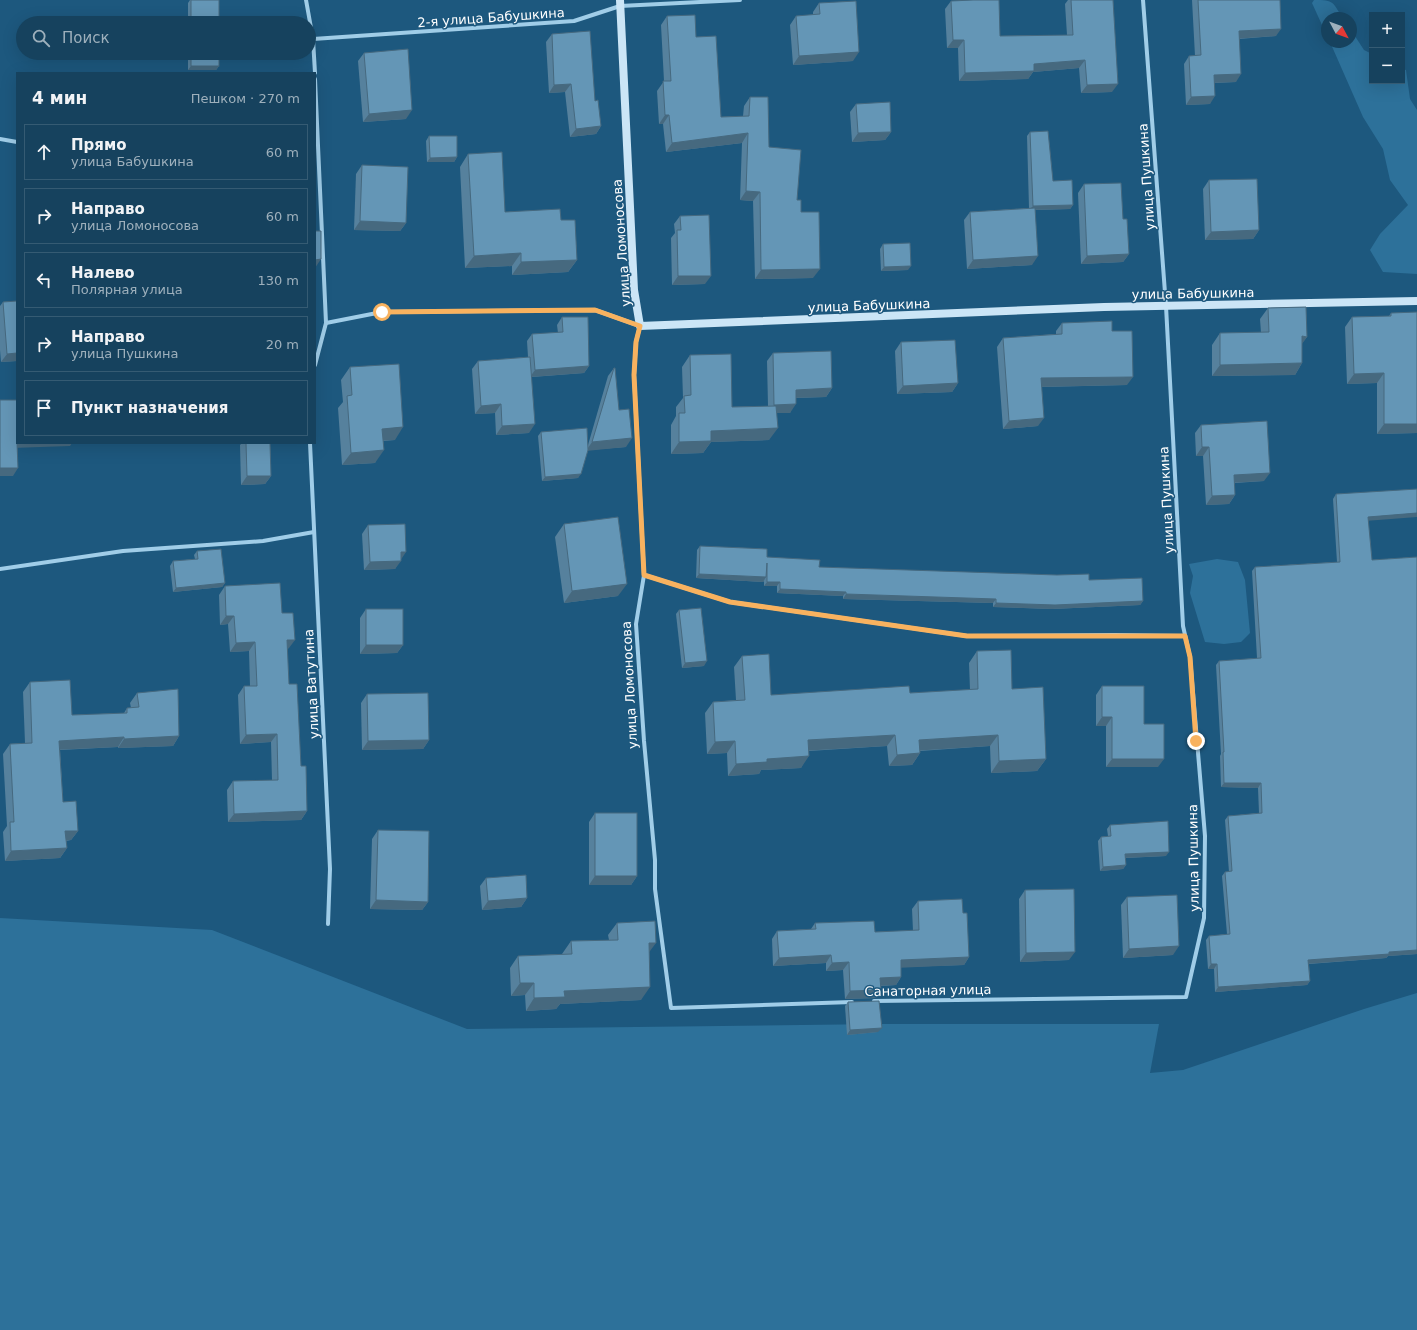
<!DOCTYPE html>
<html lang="ru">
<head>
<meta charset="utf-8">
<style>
	:root { --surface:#16425e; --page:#1f4964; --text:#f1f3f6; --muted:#9eb0bc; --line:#355b73 }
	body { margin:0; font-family:"DejaVu Sans",sans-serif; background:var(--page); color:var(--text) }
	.controls { position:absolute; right:12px; top:12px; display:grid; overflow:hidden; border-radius:0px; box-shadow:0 4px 16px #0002 }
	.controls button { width:36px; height:36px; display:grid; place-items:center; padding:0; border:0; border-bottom:1px solid var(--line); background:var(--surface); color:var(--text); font:20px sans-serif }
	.compass { position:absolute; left:1321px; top:12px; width:36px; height:36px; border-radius:50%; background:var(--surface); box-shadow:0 4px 16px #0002; rotate:131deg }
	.stop { position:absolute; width:12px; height:12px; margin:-9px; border:3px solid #f8b25f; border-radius:50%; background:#fff }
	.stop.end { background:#f8b25f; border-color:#fff; box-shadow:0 1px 4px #0008 }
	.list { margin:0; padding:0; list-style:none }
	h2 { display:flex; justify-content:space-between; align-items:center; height:52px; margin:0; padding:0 16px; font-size:17px }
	h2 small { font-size:13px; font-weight:400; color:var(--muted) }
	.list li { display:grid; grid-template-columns:26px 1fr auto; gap:12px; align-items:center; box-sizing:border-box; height:56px; margin:0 8px 8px; padding:0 8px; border:1px solid var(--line); border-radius:0px }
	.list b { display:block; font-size:15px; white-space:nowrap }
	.list p { margin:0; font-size:13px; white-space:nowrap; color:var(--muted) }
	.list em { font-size:13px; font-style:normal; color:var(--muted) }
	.icon { flex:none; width:22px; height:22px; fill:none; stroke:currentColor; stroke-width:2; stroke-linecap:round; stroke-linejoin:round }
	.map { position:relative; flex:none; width:1417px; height:1330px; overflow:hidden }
	.search { position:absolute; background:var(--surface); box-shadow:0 4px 16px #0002; left:16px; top:16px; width:300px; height:44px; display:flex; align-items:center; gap:10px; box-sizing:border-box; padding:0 14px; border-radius:22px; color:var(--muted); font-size:15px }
	.panel { position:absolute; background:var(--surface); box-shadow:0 4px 16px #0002; left:16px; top:72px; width:300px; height:372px; border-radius:0px }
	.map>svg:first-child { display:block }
	.green { fill:#2d719a }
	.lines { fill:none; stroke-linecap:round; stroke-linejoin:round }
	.street { stroke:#a0cde8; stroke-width:4 }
	.secondary { stroke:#cbe5f6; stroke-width:8 }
	.wall { fill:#56819d }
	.shaded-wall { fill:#46697f }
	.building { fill:#6496b6; stroke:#46697f }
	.route { stroke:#f8b25f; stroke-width:5 }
	.labels { text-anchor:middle; stroke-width:3; stroke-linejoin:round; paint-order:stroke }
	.street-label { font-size:13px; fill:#fff; stroke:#1d587e }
</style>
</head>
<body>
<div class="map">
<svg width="1417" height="1330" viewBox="0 0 1417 1330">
	<rect width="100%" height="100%" fill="#1d587e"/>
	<g class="green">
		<path d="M1314,0C1335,0 1332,2 1343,18H1327V36L1312,3Z"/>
		<path d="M1351,30L1364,50L1372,54V81H1402V69L1406,70L1410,99L1417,110V274L1383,272L1370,250L1380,234L1408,205L1390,180L1383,149L1363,117L1330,42H1351Z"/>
		<path d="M1217,559L1238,562L1245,580L1250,633L1241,642L1224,644L1205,642L1190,593L1193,576L1189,564Z"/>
		<path d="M0,918L212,930L467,1029L882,1024H1159L1150,1073L1183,1070L1364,1009L1417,993V1330H0Z"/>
	</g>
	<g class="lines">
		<g class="street">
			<path d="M306,0L313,39L315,73"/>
			<path d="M313,39L574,21L620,6L740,0"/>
			<path d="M315,79L326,323L315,365"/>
			<path d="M0,139L17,142"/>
			<path d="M326,323L382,312L595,310L640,326L636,342L634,375L644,575L636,624L644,741L655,860V889L671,1008L852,1002"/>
			<path d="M310,443L330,869L328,924"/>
			<path d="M0,569L123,551L263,541L314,532"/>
			<path d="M644,575L730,602L967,636L1115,635L1185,636"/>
			<path d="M874,1001L1186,997L1204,918L1205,836L1190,657L1183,626L1166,306L1143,0"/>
		</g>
		<path class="secondary" d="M620,0L634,290L640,326L1104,307L1417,301"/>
	</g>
	<g class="wall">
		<path d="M190,0H219V23H188V3Z"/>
		<path d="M1068,0H1071L1112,92L1081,93L1079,68L1033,72L1028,79L959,81L958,48H947L945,9L951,1L1000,36L1067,35L1065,4Z"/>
		<path d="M1192,0H1280L1276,36L1239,39L1236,82L1214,83L1210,104L1186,105L1184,64L1189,56H1195Z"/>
		<path d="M819,3L853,61L793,65L790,25L796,16L813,15V12Z"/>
		<path d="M667,16L696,37L721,117L743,116L744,106L750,97L769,147L797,200L801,212L813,278L755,279L753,201L740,200L742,143L666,152L663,124H659L657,91L664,81L661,25Z"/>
		<path d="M552,34L595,101L601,126L596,134L570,137L565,92L549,93L546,42Z"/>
		<path d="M188,53H219V66L216,70H188Z"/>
		<path d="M364,53L406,119L363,122L358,61Z"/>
		<path d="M856,104L891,132L885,140L852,142L850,112Z"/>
		<path d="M1030,132L1053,181L1073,205L1070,209L1035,210L1032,265L967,269L964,220L970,212L1029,208L1027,136Z"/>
		<path d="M429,136L457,157L454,162H427L426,141Z"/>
		<path d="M468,154L505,212L561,220L577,260L568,272L512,275V266L465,268L460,167Z"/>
		<path d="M362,165L406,223L400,231L354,230L356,174Z"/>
		<path d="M1209,180L1259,230L1253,239L1205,240L1203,189Z"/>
		<path d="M1084,184L1123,219L1129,254L1123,262L1081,264L1078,193Z"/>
		<path d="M680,216L705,284L672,285L671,238L675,233L674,224Z"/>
		<path d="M883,244L908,270L881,271L880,249Z"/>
		<path d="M17,301V361L1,362L0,350V306L3,302Z"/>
		<path d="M1268,308L1307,337L1302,343V363L1295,375L1212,376V345L1220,333H1261L1260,319Z"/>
		<path d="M1391,313L1417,433L1377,434V383L1347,384L1345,327L1352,317L1389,316Z"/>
		<path d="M562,317L589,366L584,373L532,377L529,433L496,435L495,413L475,414L472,369L478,361L528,357L527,341L532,334L558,333L557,325Z"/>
		<path d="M1062,323L1112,331L1127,385L1042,387L1038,426L1003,429L997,347L1003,338L1056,334V331Z"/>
		<path d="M901,342L958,383L952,392L897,394L895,351Z"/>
		<path d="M773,353L832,388L826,397L796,398L790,413H777L769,440L711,442L703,453L671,454V425L676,416V407L683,398L682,367L690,355L732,407L768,406L767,361Z"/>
		<path d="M350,367L395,440L383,441L375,463L342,465L338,408L343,402L341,380Z"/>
		<path d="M614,368L619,410L626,447L588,450L578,478L542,481L538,436L541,432L588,445L608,376Z"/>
		<path d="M1201,425L1264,481L1235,483V495L1229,504L1206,505L1203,456H1196L1195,433Z"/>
		<path d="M242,443H270L271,476L265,484L241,485L240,445Z"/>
		<path d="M1336,494L1368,521L1372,560L1417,557V954L1388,956L1386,958L1309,964L1310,981L1307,985L1215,992L1214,969H1208L1206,940L1209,936L1227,934L1222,876L1225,872H1229L1225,820L1228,816L1259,813L1258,788L1221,787L1220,756L1221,754L1216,665L1219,661L1257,658L1252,571L1255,567L1337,562L1333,499Z"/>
		<path d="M564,524L618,596L564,603L555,537Z"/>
		<path d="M368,525L401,558L395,569L364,570L362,534Z"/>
		<path d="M700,546L767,557L819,567L1089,580L1143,601L1140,605L1052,609L993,607V603L843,599V596L777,593V586H764V581L763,582L696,578L697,550Z"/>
		<path d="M197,551L225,583L222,587L173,592L170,566L173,561L195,559L194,555Z"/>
		<path d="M225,586L282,613L289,648L287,649L289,684L301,766L307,811L301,820L228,822L227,790L233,781L272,780L271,742L240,744L238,695L244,686H250L249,651L230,652L228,624L220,625L219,595Z"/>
		<path d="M366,609L403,645L397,653L360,654V618Z"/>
		<path d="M679,610L704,666L682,668L676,614Z"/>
		<path d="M977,651L1012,689L1046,759L1037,771L991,773L990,746L920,751V753L912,765L889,766L887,746L809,751L801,768L761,770L759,774L728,776L727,753L707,754L705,713L713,702L736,700L734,667L742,656L771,695L910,693L970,690L969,663Z"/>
		<path d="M30,682L72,715L124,713L127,708H131L130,703L137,693L179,736L173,746L118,748V747L60,750L63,802L78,831L71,840L66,841L67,848L60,858L5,861L3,832L7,826L3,754L10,744L25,743L23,692Z"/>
		<path d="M1102,686L1144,724L1158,767H1106V726H1096V695Z"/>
		<path d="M367,694L429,740L423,749L362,750L361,703Z"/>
		<path d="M595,813L637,876L631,885H589V822Z"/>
		<path d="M1110,825L1166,856L1126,858V865L1123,869L1100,871L1098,841L1101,837L1108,836L1107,829Z"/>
		<path d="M378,830L428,902L422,910L370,909L372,839Z"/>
		<path d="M486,878L527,898L521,907L482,910L480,886Z"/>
		<path d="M1025,890L1069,960L1020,962L1019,899Z"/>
		<path d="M1127,897L1173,955L1123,958L1121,905Z"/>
		<path d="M918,901L963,913L969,957L964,965L901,967V977L896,985L881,986L876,998L845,999L843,970L826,971V963L773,966L772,939L777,931L811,929L815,923L875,932L913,931L912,909Z"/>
		<path d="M617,923L649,953L641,1000L560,1004L556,1009L526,1011L525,995L511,996L510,968L518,956L562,954L571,941L609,940L608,935Z"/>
		<path d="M848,1002L878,1032L847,1035L845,1006Z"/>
	</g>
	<g class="shaded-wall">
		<path d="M1281,29L1276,36L1233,39L1239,31Z"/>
		<path d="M953,40H964L958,48H947Z"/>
		<path d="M859,52L853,61L793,65L799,56Z"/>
		<path d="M1085,60L1079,68L1033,72L1028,79L959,81L965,73L1034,64Z"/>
		<path d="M191,66H219L216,70H188Z"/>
		<path d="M1241,74L1236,82L1209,83L1214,75Z"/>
		<path d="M571,84L565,92L549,93L554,85Z"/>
		<path d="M1118,84L1112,92L1081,93L1087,85Z"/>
		<path d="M1215,96L1210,104L1186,105L1191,97Z"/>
		<path d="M412,110L406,119L363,122L369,114Z"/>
		<path d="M665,115H669L663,124H659Z"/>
		<path d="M601,126L596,134L570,137L576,129Z"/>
		<path d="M891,132L885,140L852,142L858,133Z"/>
		<path d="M748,133L742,143L666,152L672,143Z"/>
		<path d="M457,157L454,162H427L430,158Z"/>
		<path d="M746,191L760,192L753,201L740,200Z"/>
		<path d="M1073,205L1070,209L1029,210L1033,206Z"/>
		<path d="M360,221L406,223L400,231L354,230Z"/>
		<path d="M1259,230L1253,239L1205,240L1211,232Z"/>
		<path d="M521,253L512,266L465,268L474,256Z"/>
		<path d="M1129,254L1123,262L1081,264L1087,256Z"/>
		<path d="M1038,256L1032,265L967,269L973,260Z"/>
		<path d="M321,259L315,268V260Z"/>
		<path d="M577,260L568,272L512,275L521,262Z"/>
		<path d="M911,266L908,270L881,271L884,267Z"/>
		<path d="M820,269L813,278L755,279L761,270Z"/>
		<path d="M678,276H711L705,284L672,285Z"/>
		<path d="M1302,336L1307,337L1299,348Z"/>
		<path d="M17,353V361L1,362L7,354Z"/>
		<path d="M1302,363L1295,375L1212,376L1220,365Z"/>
		<path d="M589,366L584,373L530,377L535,370Z"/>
		<path d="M1384,373L1377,383L1347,384L1354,374Z"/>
		<path d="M1133,377L1127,385L1035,387L1041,378Z"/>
		<path d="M958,383L952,392L897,394L903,386Z"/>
		<path d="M832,388L826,397L790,398L796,390Z"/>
		<path d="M501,404L495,413L475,414L481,406Z"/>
		<path d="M796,404L790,413H768L774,405Z"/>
		<path d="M1044,418L1038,426L1003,429L1009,421Z"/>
		<path d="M535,424L529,433L496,435L502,426Z"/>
		<path d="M1384,424H1417V433L1377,434Z"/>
		<path d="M403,427L395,440L373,441L382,429Z"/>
		<path d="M778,428L769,440L711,442L703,453L671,454L679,442L711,431Z"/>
		<path d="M632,438L626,447L586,451L592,442Z"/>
		<path d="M17,443H72L70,446L12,448Z"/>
		<path d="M1202,447H1209L1203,456H1196Z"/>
		<path d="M384,450L375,463L342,465L351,453Z"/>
		<path d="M0,468H18L13,476H0Z"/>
		<path d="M1270,473L1264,481L1228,483L1234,475Z"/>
		<path d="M581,474L578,478L542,481L545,477Z"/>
		<path d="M247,476H271L265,484L241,485Z"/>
		<path d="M1235,495L1229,504L1206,505L1212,496Z"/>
		<path d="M1417,513V517L1365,521L1368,517Z"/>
		<path d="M401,552H406L400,561H401L395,569L364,570L370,562Z"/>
		<path d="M699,574L766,577L763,582L696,578Z"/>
		<path d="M767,582H780L777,586H764Z"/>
		<path d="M225,583L222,587L173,592L176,588Z"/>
		<path d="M627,584L618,596L564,603L572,591Z"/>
		<path d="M780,589L846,592L843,596L777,593Z"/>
		<path d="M846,594L996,599L993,603L843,599Z"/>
		<path d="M1143,601L1140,605L1052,609L993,607L996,603Z"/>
		<path d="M226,616H234L228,624L220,625Z"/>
		<path d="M287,640H295L289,648L281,649Z"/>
		<path d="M255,642L249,651L230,652L236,643Z"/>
		<path d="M366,645H403L397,653L360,654Z"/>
		<path d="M707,661L704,666L682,668L685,663Z"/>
		<path d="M1102,717H1112L1106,726H1096Z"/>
		<path d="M277,734L271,742L240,744L246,735Z"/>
		<path d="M895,735L887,746L800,751L808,740Z"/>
		<path d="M998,735L990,746L911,751L919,740Z"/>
		<path d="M179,736L173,746L118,748L124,739Z"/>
		<path d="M124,737L118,747L52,750L59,741Z"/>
		<path d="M429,740L423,749L362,750L368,741Z"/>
		<path d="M735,741L727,753L707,754L715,742Z"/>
		<path d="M920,753L912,765L889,766L897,755Z"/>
		<path d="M809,756L801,768L761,770L759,774L728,776L736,764L767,759Z"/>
		<path d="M1046,759L1037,771L991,773L999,761Z"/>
		<path d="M1112,759H1164L1158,767H1106Z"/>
		<path d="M1224,783H1261L1258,788L1221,787Z"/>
		<path d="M307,811L301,820L228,822L234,814Z"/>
		<path d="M65,831H78L71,840L59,841Z"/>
		<path d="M67,848L60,858L5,861L11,851Z"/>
		<path d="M1169,852L1166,856L1122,858L1125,854Z"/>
		<path d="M1126,865L1123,869L1100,871L1103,867Z"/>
		<path d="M595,876H637L631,885H589Z"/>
		<path d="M527,898L521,907L482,910L488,901Z"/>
		<path d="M376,900L428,902L422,910L370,909Z"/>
		<path d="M649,943H656L647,955Z"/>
		<path d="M1179,946L1173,955L1123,958L1129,949Z"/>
		<path d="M1417,950V954L1388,956L1386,958L1305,964L1308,960L1389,952Z"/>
		<path d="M1075,952L1069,960L1020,962L1026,953Z"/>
		<path d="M831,955L826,963L773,966L779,958Z"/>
		<path d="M969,957L964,965L895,968L901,960Z"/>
		<path d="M849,962L843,970L826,971L832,963Z"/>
		<path d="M1211,964H1217L1214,969H1208Z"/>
		<path d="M901,977L896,985L875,986L880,978Z"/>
		<path d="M1310,981L1307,985L1215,992L1218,987Z"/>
		<path d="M520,983H534L525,995L511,996Z"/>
		<path d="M650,987L641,1000L560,1004L556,1009L526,1011L534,998L564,991Z"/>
		<path d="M881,990L876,998L845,999L850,991Z"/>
		<path d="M882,1028L878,1032L847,1035L850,1030Z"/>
	</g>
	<g class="building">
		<rect x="191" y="0" width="28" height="23"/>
		<path d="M973,0H999L1000,36L1073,35L1071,0H1113L1118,84L1087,85L1085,60L1034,64V71L965,73L964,40H953L951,1Z"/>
		<path d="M1198,0H1280L1281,29L1239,31L1241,74L1214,75L1215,96L1191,97L1189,56L1201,55Z"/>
		<path d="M856,1L859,52L799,56L796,16L820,14L819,3Z"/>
		<path d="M695,15L696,37L716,36L721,117L749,116L750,97H768L769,147L801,150L797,200H801V212H819L820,269L761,270L760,192L746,191L748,133L672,143L669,115H665L663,81H671L667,16Z"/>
		<path d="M590,31L595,101L598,100L601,126L576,129L571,84L554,85L552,34Z"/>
		<path d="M408,49L412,110L369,114L364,53Z"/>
		<rect x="191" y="53" width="28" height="13"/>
		<path d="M890,102L891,132L858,133L856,104Z"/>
		<path d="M1048,131L1053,181L1072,180L1073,205L1033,206L1030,132Z"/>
		<path d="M429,136H457V157L430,158Z"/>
		<path d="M502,152L505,212L560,209L561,220H575L577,260L521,262V253L474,256L468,154Z"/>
		<path d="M362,165L408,167L406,223L360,221Z"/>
		<path d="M1257,179L1259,230L1211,232L1209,180Z"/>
		<path d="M1121,183L1123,219H1127L1129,254L1087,256L1084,184Z"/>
		<path d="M1035,208L1038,256L973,260L970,212Z"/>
		<path d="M709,215L711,276H678L677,230H681L680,216Z"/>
		<path d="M315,231H321V259L315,260Z"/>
		<path d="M910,243L911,266L884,267L883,244Z"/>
		<path d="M17,301V353L7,354L3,302Z"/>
		<path d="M1306,307L1307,337L1302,336V363L1220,365V333L1269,332L1268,308Z"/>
		<path d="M1417,312V424H1384V373L1354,374L1352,317L1391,316V313Z"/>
		<path d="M562,317H588L589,366L535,370L532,334L563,332Z"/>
		<path d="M1112,321V331H1132L1133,377L1041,378L1044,418L1009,421L1003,338L1062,334V323Z"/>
		<path d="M955,340L958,383L903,386L901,342Z"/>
		<path d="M831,351L832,388L796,390V404L774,405L773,353Z"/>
		<path d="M731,354L732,407L776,406L778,428L711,431V441L679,442V413H685L684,396L691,395L690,355Z"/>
		<path d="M530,357L535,424L502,426L501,404L481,406L478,361Z"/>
		<path d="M399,364L403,427L382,429L384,450L351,453L347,396L352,395L350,367Z"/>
		<path d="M614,368H615L619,410L629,409L632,438L592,442Z"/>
		<path d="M0,400H17V443L18,468H0Z"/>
		<path d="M1267,421L1270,473L1234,475L1235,495L1212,496L1209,447H1202L1201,425Z"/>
		<path d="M587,428L588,450L581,474L545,477L541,432Z"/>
		<path d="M246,443H270L271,476H247Z"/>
		<path d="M1417,489V513L1368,517L1372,560L1417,557V950L1389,952V954L1308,960L1310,981L1218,987L1217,964H1211L1209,936L1230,934L1225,872L1232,871L1228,816L1262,813L1261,783H1224L1223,752H1224L1219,661L1261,658L1255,567L1340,562L1336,494Z"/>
		<path d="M618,517L627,584L572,591L564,524Z"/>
		<path d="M405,524L406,552H401V561L370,562L368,525Z"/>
		<path d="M700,546L767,549V557L820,560L819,567L1057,575L1089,574V580L1142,578L1143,601L1055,605L996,603V599L846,594V592L780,589V582H767V563L766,577L699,574Z"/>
		<path d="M221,549L225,583L176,588L173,561L198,559L197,551Z"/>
		<path d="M280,583L282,613H293L295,640H287L289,684H297L301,766H306L307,811L234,814L233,781L278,780L277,734L246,735L244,686H257L255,642L236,643L234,616H226L225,586Z"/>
		<path d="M701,608L707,661L685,663L679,610Z"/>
		<rect x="366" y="609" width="37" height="36"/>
		<path d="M1011,650L1012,689L1043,687L1046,759L999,761L998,735L919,740L920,753L897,755L895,735L808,740L809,756L767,759V762L736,764L735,741L715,742L713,702L745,700L742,656L769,654L771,695L909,686L910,693L978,689L977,651Z"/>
		<path d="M70,680L72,715L127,713V708L139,707L137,693L178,689L179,736L124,739V737L59,741L63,802L76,801L78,831H65L67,848L11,851L10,822H14L10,744L32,743L30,682Z"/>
		<path d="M1102,686H1144V724H1164V759H1112V717H1102Z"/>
		<path d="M428,693L429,740L368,741L367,694Z"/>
		<rect x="595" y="813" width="42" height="63"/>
		<path d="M1168,821L1169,852L1125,854L1126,865L1103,867L1101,837L1111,836L1110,825Z"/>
		<path d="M378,830L429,831L428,902L376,900Z"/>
		<path d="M526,875L527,898L488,901L486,878Z"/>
		<path d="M1074,889L1075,952L1026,953L1025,890Z"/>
		<path d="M1177,895L1179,946L1129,949L1127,897Z"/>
		<path d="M962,899L963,913H967L969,957L901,960V977L880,978L881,990L850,991L849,962L832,963L831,955L779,958L777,931L816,929L815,923L874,921L875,932L919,930L918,901Z"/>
		<path d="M655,921L656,943H649L650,987L564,991L565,997L534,998V983H520L518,956L572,954L571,941L618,940L617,923Z"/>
		<path d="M879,1001L882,1028L850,1030L848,1002Z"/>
	</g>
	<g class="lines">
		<path class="route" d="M382,312L595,310L640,326L636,342L634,375L644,575L730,602L967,636H1185L1190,657L1196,741"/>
	</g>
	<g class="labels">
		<g class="street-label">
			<text transform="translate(491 17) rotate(-4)" y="5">2-я улица Бабушкина</text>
			<text transform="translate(1146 177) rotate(-94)" y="5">улица Пушкина</text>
			<text transform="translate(621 243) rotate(-94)" y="5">улица Ломоносова</text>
			<text transform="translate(1193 293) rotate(-1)" y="5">улица Бабушкина</text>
			<text transform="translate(869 305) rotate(-2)" y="5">улица Бабушкина</text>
			<text transform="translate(1166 500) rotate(-93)" y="5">улица Пушкина</text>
			<text transform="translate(311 684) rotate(-93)" y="5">улица Ватутина</text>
			<text transform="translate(629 685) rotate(-93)" y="5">улица Ломоносова</text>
			<text transform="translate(1193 858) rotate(-91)" y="5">улица Пушкина</text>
			<text transform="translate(928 990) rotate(-1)" y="5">Санаторная улица</text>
		</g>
	</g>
</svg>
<div class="controls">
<button>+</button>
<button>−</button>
</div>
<svg class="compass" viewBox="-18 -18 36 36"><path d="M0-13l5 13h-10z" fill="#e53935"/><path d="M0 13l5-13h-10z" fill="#9eb0bc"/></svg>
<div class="stop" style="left:382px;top:312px"></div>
<div class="stop end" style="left:1196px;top:741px"></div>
<div class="search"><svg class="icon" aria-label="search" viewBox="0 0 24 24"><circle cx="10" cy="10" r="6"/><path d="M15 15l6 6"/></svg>Поиск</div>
<section class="panel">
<h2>4 мин<small>Пешком · 270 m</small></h2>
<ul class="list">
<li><svg class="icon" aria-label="ahead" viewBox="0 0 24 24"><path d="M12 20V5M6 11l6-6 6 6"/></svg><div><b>Прямо</b><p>улица Бабушкина</p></div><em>60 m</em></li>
<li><svg class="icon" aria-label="right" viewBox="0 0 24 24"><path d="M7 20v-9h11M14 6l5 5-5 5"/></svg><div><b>Направо</b><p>улица Ломоносова</p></div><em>60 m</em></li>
<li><svg class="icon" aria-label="left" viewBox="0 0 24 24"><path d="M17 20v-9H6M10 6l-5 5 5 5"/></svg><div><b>Налево</b><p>Полярная улица</p></div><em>130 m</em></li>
<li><svg class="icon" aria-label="right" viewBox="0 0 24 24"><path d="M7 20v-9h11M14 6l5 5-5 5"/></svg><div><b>Направо</b><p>улица Пушкина</p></div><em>20 m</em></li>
<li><svg class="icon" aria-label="arrive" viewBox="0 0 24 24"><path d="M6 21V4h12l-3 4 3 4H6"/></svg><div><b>Пункт назначения</b></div></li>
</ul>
</section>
</div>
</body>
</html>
